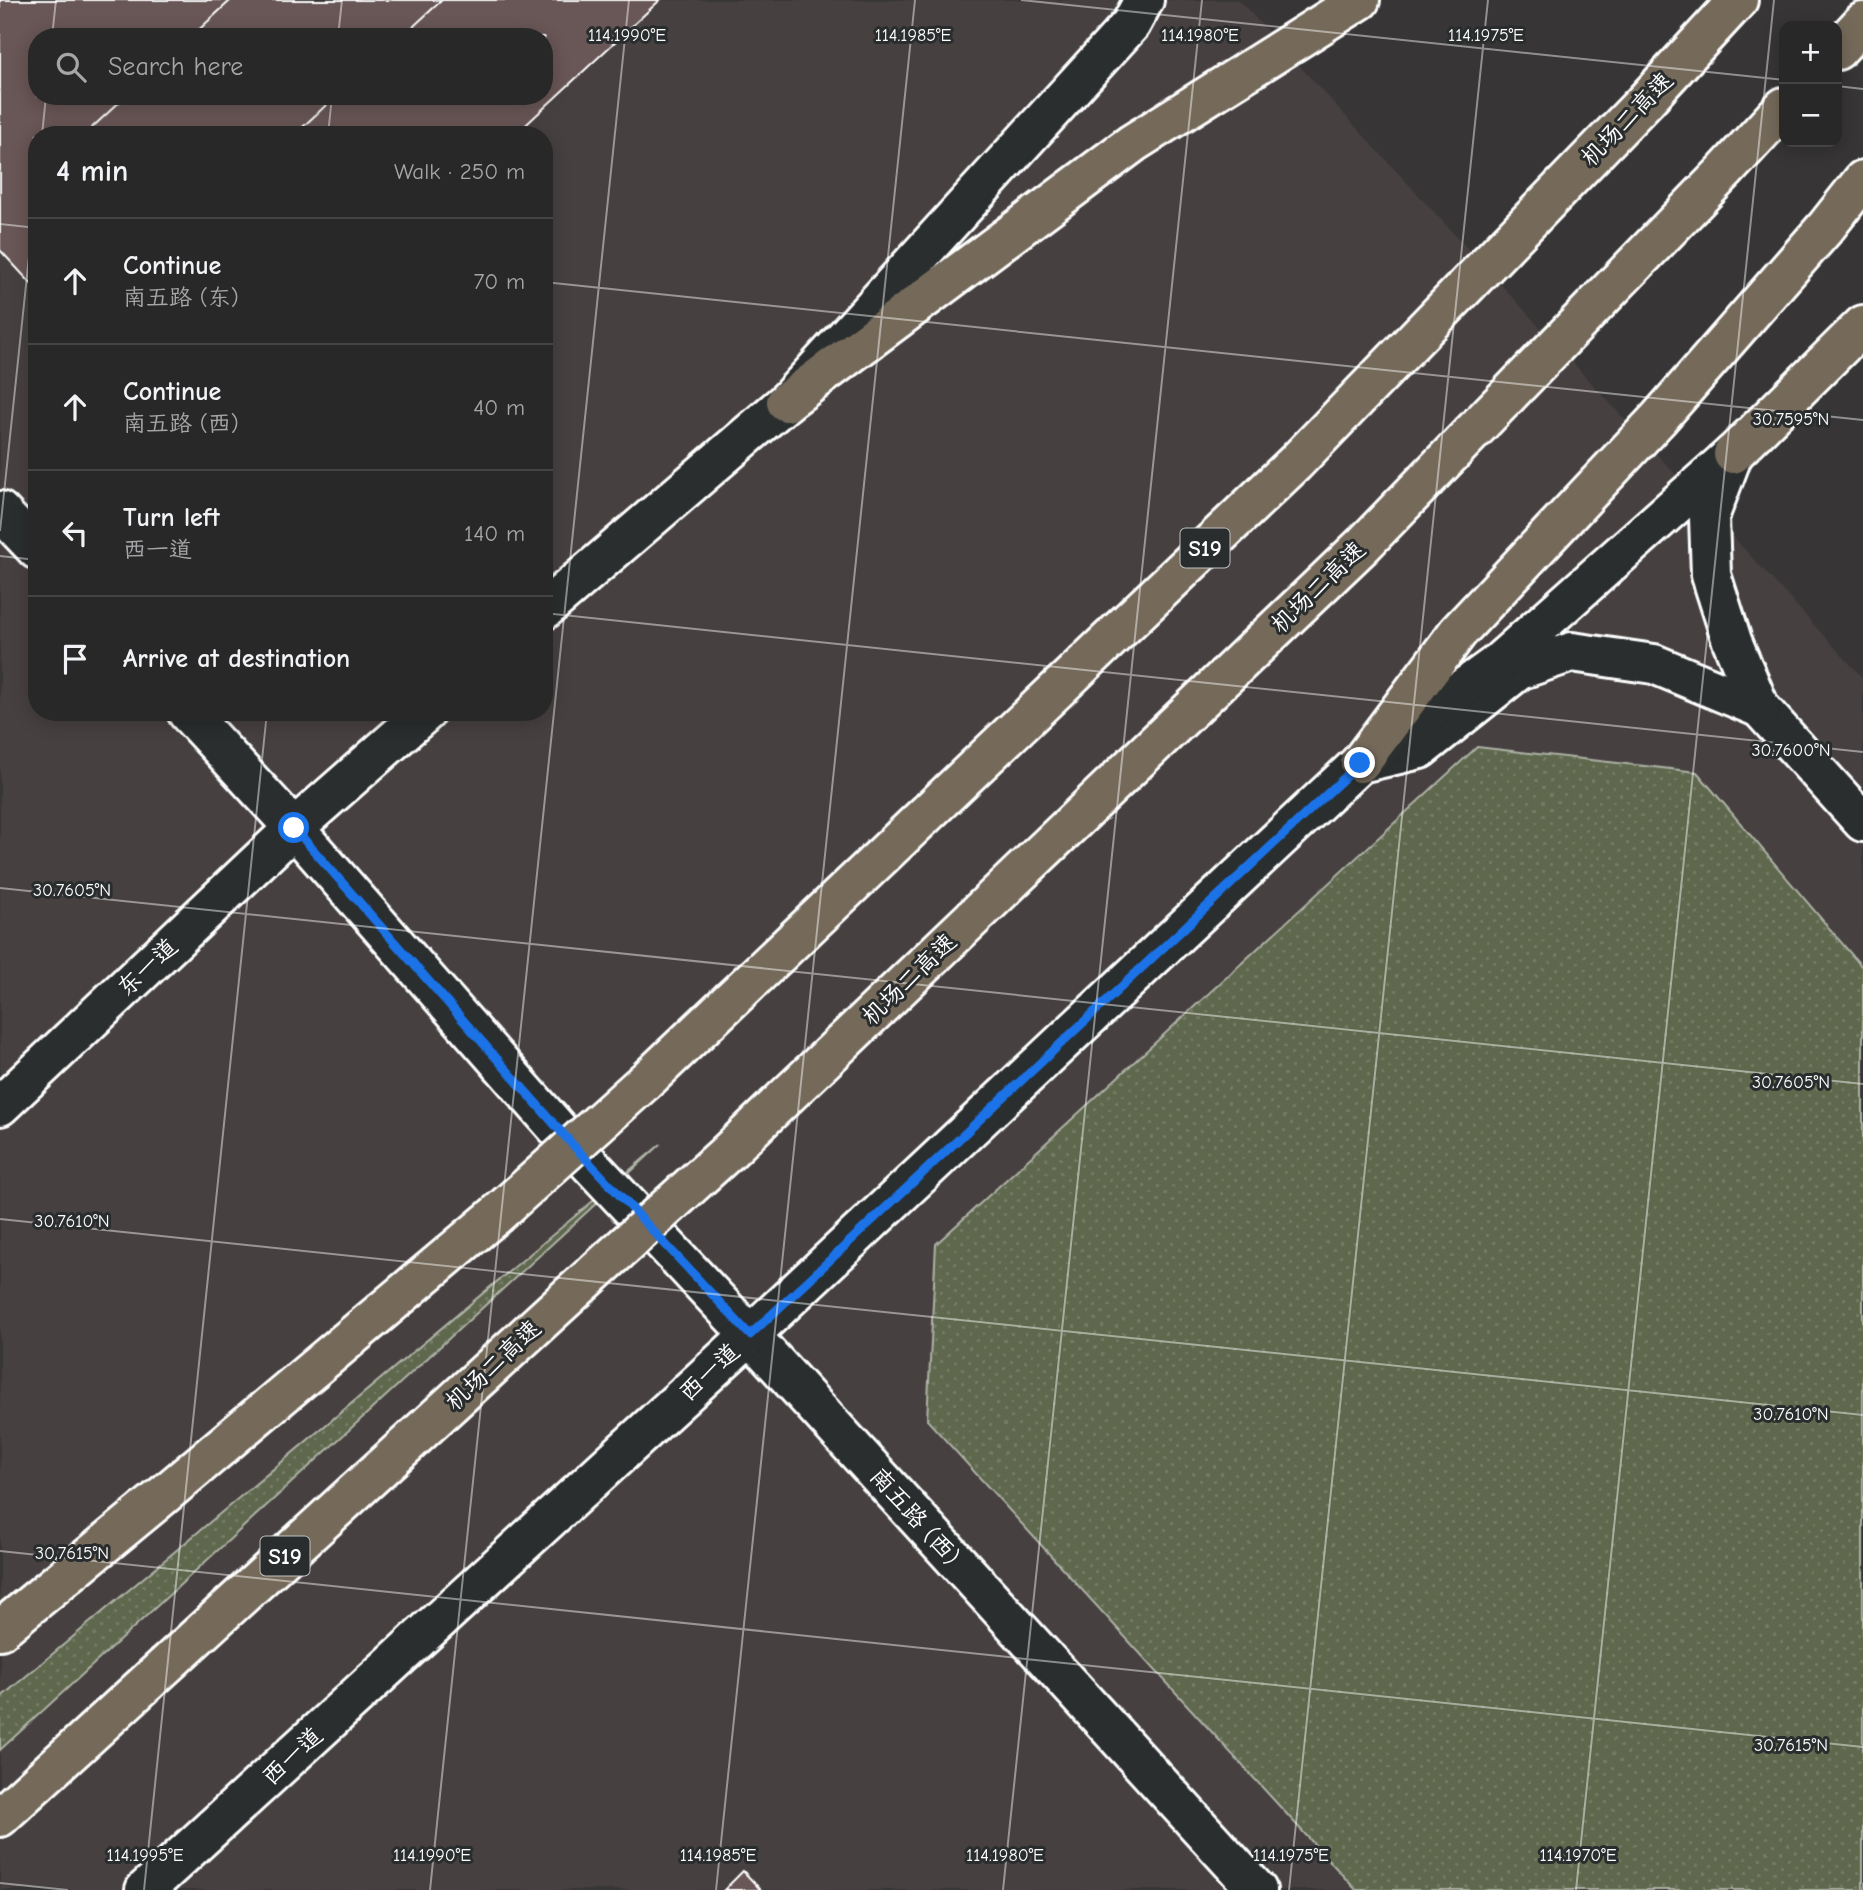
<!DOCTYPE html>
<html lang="en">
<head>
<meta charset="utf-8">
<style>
	:root { --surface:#292828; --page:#353434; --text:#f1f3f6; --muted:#a5a6a8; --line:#454445 }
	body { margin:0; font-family:"Comic Neue","LXGW WenKai TC",sans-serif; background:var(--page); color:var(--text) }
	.controls { position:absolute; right:21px; top:21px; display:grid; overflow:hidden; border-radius:14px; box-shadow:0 4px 18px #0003 }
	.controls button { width:63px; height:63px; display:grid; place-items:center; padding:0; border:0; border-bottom:2px solid var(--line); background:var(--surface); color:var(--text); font:35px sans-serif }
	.stop { position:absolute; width:21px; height:21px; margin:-16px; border:5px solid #1a73e8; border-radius:50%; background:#fff }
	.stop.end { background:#1a73e8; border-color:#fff; box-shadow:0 2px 7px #0008 }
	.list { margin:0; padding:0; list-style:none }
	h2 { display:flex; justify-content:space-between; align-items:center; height:91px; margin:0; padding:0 28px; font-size:30px }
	h2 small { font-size:23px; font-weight:400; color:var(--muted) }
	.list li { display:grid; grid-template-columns:46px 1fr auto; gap:21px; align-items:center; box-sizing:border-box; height:126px; padding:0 28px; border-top:2px solid var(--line) }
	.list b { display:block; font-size:26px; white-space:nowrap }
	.list p { margin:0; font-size:23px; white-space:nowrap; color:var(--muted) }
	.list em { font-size:23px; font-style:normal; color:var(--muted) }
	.icon { flex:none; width:38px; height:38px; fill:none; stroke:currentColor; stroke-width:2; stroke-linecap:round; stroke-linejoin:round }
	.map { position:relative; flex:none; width:1863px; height:1890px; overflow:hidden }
	.search { position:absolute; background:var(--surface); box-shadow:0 4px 18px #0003; left:28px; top:28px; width:525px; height:77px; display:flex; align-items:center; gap:18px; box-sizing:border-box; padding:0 24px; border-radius:28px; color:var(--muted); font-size:26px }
	.panel { position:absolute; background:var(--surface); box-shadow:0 4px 18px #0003; left:28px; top:126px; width:525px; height:595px; border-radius:28px }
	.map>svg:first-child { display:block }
	.built { fill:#463f40; fill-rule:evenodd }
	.grass { fill:url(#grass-dots); stroke:#aeb3a6; stroke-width:2 }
	.building { fill:#695757; stroke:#fff; stroke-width:2; fill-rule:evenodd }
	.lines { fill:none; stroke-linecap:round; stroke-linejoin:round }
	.street-casing { stroke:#fff; stroke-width:44 }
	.secondary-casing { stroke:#fff; stroke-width:44 }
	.highway-casing { stroke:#fff; stroke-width:44 }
	.street { stroke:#2a2d2e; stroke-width:38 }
	.secondary { stroke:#2a2d2e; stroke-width:38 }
	.highway { stroke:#746a5a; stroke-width:38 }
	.highway-bridge-casing { stroke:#fff; stroke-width:44; stroke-linecap:butt }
	.highway-bridge { stroke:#746a5a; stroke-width:38 }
	.route { stroke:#1a73e8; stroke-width:9 }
	.ticks { fill:none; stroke:#fff; stroke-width:2; stroke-opacity:0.45 }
	.labels { text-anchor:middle; stroke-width:6; stroke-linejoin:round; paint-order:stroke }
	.shield { fill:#2a2d2e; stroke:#bfc0c0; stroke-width:2 }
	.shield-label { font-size:23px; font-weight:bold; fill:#fff }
	.street-label { font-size:24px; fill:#fff; stroke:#2a2d2e }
	.ticks-label { font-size:18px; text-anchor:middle; fill:#fff; stroke:#2a2d2e; stroke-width:6; stroke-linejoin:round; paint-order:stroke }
</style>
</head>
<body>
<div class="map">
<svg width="1863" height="1890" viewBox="0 0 1863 1890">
	<defs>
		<pattern id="grass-dots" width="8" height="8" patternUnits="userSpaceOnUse" patternTransform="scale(1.75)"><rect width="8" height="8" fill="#5e674e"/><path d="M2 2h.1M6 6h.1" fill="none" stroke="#767e69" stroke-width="1.8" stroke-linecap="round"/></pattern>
	</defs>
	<rect width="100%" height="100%" fill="#373536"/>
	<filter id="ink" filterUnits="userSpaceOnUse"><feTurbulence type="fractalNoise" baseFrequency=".0143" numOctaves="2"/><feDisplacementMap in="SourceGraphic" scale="14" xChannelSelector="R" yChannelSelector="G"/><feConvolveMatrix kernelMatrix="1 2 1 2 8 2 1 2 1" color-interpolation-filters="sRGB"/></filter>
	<g filter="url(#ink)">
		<path class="built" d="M0,0H1239L1863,678V1890H0ZM37,37H544V96H37ZM37,135H544V712H37Z"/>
		<g class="grass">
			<path d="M1477,747L1697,772L1863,968V1890H1356L927,1420L936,1244Z"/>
			<path d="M661,1144L0,1750V1698Z"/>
		</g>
		<g class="building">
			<path d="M0,0H84L46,37H37V45L13,68L0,54Z"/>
			<path d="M0,0H660L515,135H37V290L0,250ZM37,37H544V96H37Z"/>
			<path d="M231,0H442L402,37H191Z"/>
			<path d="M126,96H336L294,135H84Z"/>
			<path d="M743,1871L761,1890H724Z"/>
		</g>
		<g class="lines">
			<defs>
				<g id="street">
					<path d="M0,511L37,550"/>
					<path d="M544,610L786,402L1131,24L1144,0"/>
					<path d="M1760,708L1863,822"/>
					<path d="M187,712L294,828L571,1144L750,1335L1257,1890"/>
					<path d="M1360,763L1420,749L1519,670L1572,652L1654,664L1760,708L1732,641L1711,575L1709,517L1733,454"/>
					<path d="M294,828L426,712"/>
				</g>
				<g id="secondary">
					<path d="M0,1106L294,828"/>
					<path d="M145,1890L750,1335L1360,763L1497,664L1733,454"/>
				</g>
				<g id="highway">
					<path d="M1837,50L1863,22"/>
					<path d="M786,402L1133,143L1360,0"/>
					<path d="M1733,454L1863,325"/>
					<path d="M1360,763L1458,632L1659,418L1826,227L1863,180"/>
					<path d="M651,1076L1295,463L1646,100L1738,0"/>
					<path d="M728,1152L1364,544L1725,171L1784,107"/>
					<path d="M0,1630L153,1504L495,1216"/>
					<path d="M0,1817L571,1294"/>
				</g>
			</defs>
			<use href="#street" class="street-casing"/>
			<use href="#secondary" class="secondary-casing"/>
			<use href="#highway" class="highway-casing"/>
			<use href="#street" class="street"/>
			<use href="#secondary" class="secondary"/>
			<use href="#highway" class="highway"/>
			<defs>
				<g id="highway-bridge">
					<path d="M495,1216L651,1076"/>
					<path d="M571,1294L728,1152"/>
				</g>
			</defs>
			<use href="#highway-bridge" class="highway-bridge-casing"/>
			<use href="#highway-bridge" class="highway-bridge"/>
		</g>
	</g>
	<g class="lines" filter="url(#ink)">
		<path class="route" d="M294,828L571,1143L750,1335L1360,763"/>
	</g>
	<path class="ticks" d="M1021,0L1784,80M52,37L56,0M338,37L342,0M1837,86L1863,89M42,135L46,96M328,135L332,96M0,224L37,228M544,282L1863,420M0,531L37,181M0,556L37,560M544,613L1863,752M0,888L1863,1084M0,1219L1863,1415M0,1551L1863,1747M0,1883L68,1890M144,1890L267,712M430,1890L629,0M716,1890L915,0M1003,1890L1202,0M1289,1890L1488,0M1576,1890L1774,0M1862,1890L1863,1883"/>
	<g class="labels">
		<g class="shield">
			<rect x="1180.5" y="528.5" width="49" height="39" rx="5"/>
			<rect x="260.5" y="1536.5" width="49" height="39" rx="5"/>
		</g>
		<g class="shield-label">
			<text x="1205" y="556">S19</text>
			<text x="285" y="1564">S19</text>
		</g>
		<g class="street-label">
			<text transform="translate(1627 119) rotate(-46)" y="8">机场二高速</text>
			<text transform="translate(1318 587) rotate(-44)" y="8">机场二高速</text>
			<text transform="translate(147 967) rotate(-43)" y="8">东一道</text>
			<text transform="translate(909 979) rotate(-44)" y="8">机场二高速</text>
			<text transform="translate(493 1365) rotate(-43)" y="8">机场二高速</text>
			<text transform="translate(709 1372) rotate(-43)" y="8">西一道</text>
			<text transform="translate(915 1516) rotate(48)" y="8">南五路 (西)</text>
			<text transform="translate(292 1756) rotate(-43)" y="8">西一道</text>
		</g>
	</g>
	<g class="ticks-label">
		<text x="627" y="41">114.1990°E</text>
		<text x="913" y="41">114.1985°E</text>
		<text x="1200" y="41">114.1980°E</text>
		<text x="1486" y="41">114.1975°E</text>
		<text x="1791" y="425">30.7595°N</text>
		<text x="1791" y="756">30.7600°N</text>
		<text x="72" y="896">30.7605°N</text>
		<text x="1791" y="1088">30.7605°N</text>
		<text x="72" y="1227">30.7610°N</text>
		<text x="1791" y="1420">30.7610°N</text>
		<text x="72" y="1559">30.7615°N</text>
		<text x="1791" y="1751">30.7615°N</text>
		<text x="145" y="1861">114.1995°E</text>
		<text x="432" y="1861">114.1990°E</text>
		<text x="718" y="1861">114.1985°E</text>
		<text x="1005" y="1861">114.1980°E</text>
		<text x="1291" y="1861">114.1975°E</text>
		<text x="1578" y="1861">114.1970°E</text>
	</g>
</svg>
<div class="controls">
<button>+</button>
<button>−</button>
</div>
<div class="stop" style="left:294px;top:828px"></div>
<div class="stop end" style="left:1360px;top:763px"></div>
<div class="search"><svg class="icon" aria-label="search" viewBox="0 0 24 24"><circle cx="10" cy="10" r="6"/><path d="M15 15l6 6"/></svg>Search here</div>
<section class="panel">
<h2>4 min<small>Walk · 250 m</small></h2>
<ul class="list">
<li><svg class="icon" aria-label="ahead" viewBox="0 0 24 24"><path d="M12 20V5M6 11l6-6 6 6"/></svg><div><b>Continue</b><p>南五路 (东)</p></div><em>70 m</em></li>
<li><svg class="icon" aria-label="ahead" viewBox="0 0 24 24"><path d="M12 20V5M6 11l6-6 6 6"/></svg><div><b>Continue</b><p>南五路 (西)</p></div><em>40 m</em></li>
<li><svg class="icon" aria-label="left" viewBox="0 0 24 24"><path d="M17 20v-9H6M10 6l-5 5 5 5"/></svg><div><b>Turn left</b><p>西一道</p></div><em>140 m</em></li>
<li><svg class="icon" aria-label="arrive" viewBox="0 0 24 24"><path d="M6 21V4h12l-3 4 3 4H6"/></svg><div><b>Arrive at destination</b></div></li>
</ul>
</section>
</div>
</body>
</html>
